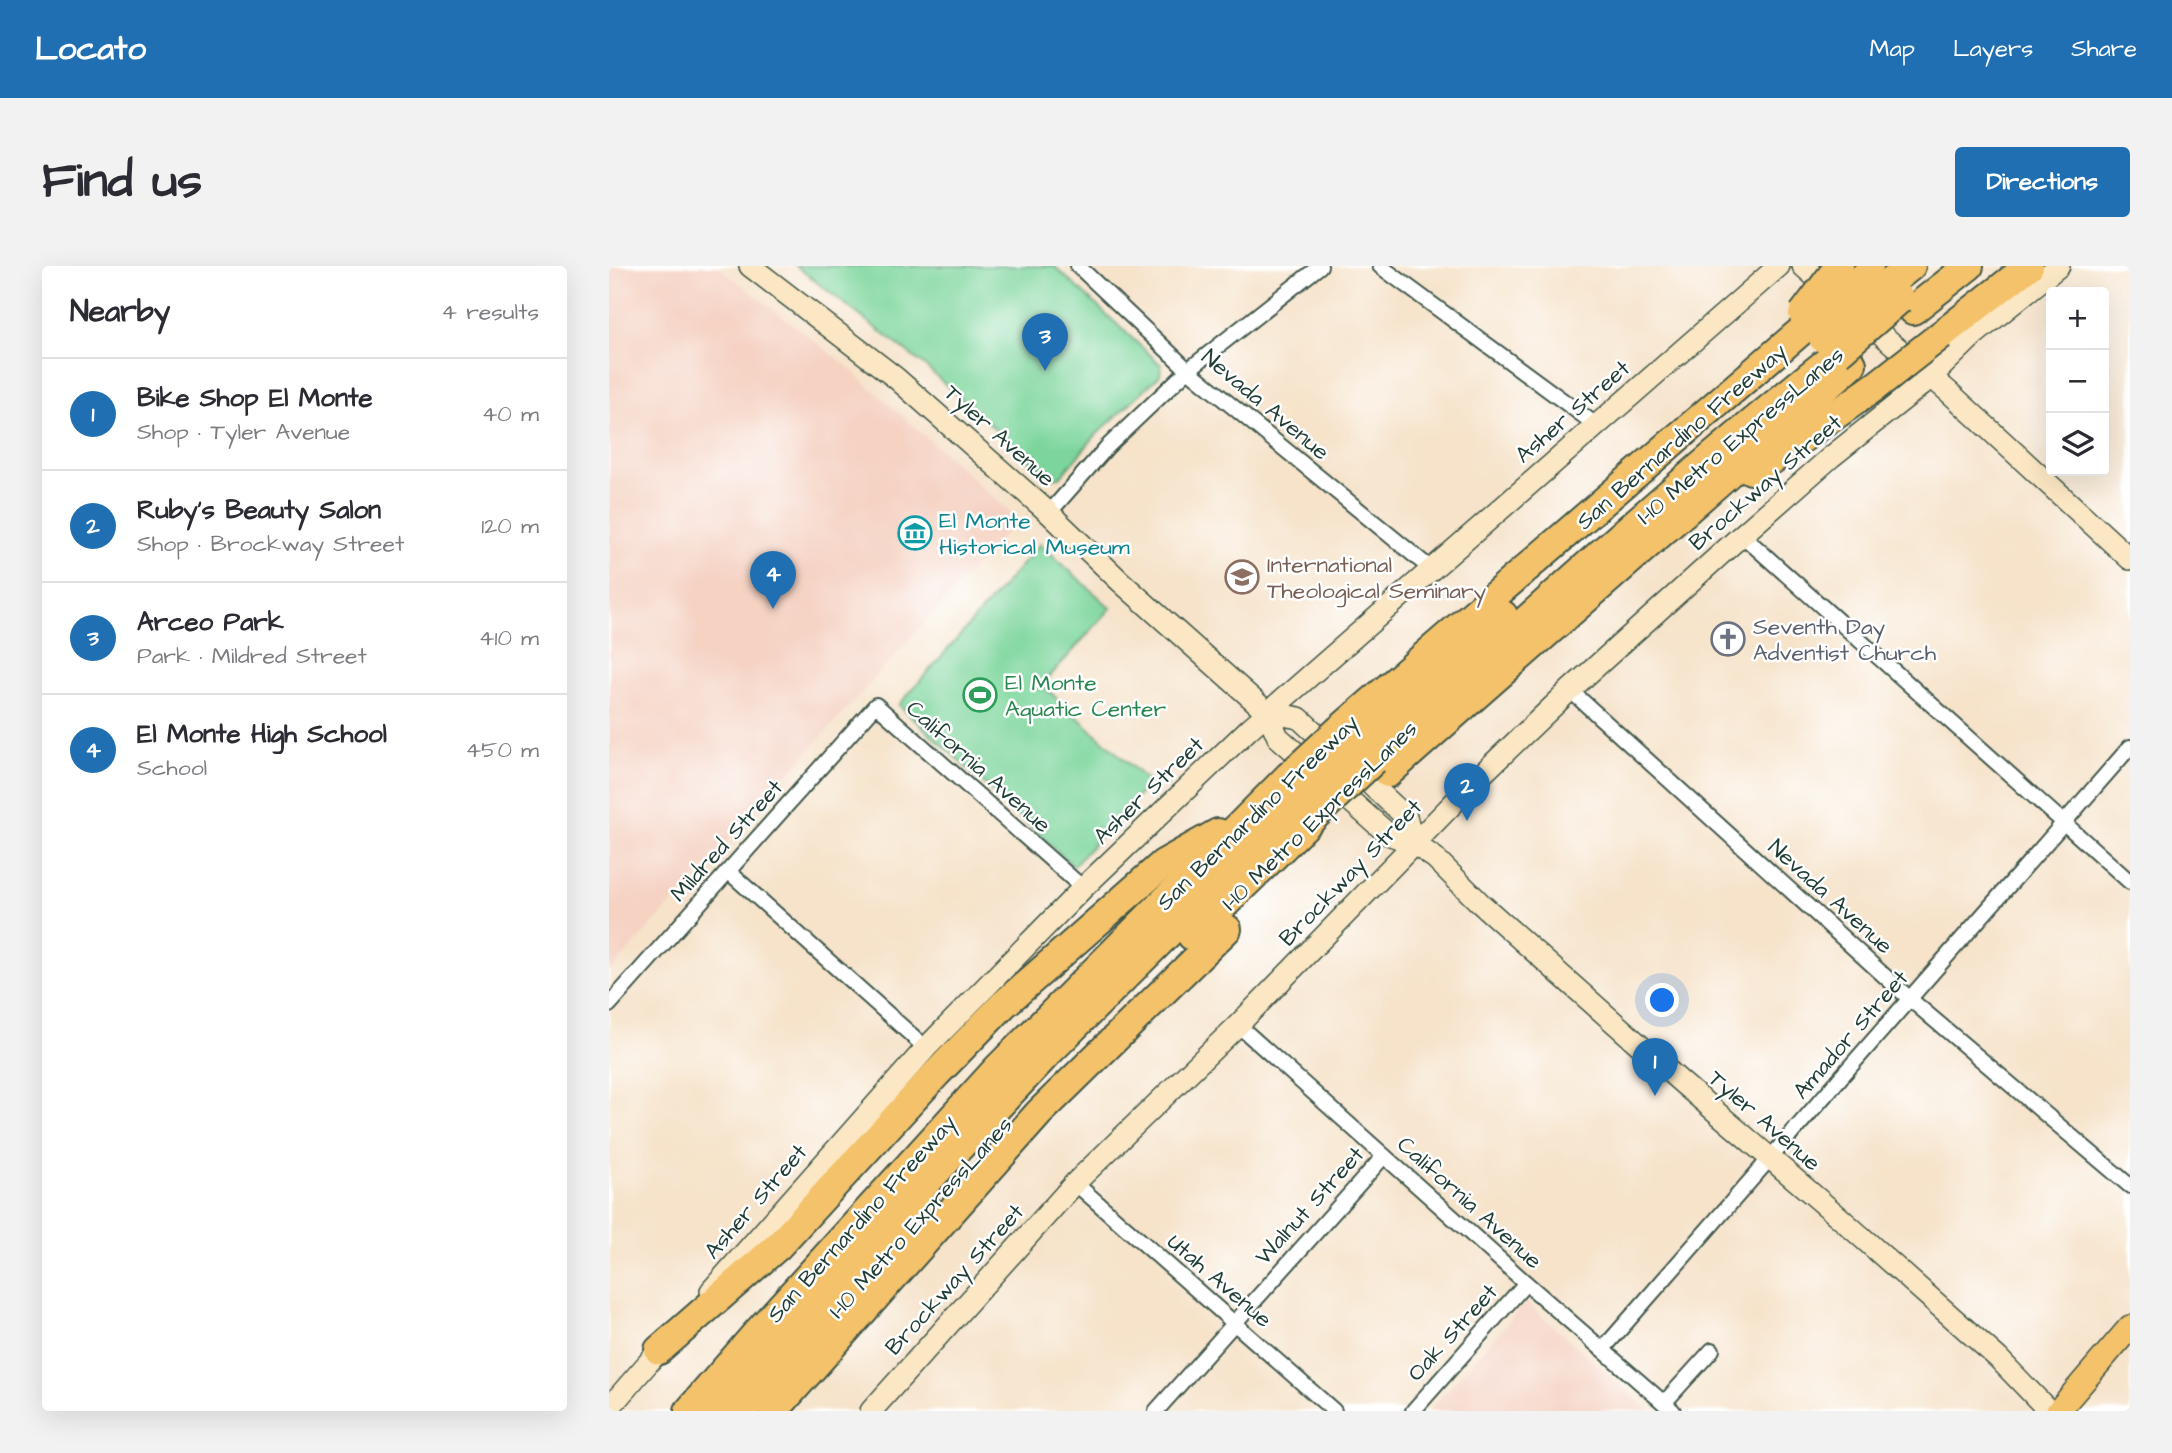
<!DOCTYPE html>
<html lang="en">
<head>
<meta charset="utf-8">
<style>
	:root { --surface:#fff; --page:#f2f2f3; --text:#2b2b33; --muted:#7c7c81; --line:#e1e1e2; --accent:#1f6fb2 }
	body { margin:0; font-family:"Architects Daughter",sans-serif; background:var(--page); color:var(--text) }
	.controls { position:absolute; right:21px; top:21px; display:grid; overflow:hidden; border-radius:7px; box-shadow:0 7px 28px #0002 }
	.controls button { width:63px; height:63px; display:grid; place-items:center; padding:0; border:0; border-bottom:2px solid var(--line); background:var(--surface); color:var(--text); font:35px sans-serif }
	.you { position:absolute; left:1054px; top:735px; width:24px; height:24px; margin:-18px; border:5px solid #fff; border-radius:50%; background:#1a73e8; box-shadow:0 0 0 10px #1a73e833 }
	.badge { display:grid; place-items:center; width:46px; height:46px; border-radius:50%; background:var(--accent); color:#fff; font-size:23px; font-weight:700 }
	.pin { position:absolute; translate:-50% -58px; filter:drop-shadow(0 2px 4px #0008) }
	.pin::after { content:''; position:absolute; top:37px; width:24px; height:21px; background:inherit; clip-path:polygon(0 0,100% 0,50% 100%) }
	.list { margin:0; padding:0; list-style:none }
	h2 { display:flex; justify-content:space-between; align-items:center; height:91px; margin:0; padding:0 28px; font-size:30px }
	h2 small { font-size:23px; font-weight:400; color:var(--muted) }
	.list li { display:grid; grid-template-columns:46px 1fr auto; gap:21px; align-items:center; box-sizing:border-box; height:112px; padding:0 28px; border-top:2px solid var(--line) }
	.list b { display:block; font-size:26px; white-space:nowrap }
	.list p { margin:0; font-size:23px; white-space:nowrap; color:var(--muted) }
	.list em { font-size:23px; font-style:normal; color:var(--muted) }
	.icon { flex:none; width:38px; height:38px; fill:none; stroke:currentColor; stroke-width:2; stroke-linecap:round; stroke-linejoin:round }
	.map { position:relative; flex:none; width:1521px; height:1145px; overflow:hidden; border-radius:7px }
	header { display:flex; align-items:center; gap:42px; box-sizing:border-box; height:98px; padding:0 35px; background:var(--accent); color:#fff }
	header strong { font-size:33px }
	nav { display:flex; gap:38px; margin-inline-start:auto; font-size:24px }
	.intro { display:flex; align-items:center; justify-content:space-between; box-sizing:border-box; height:168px; padding:0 42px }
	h1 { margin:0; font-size:49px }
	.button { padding:18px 32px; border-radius:7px; background:var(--accent); color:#fff; font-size:24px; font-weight:700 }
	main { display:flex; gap:42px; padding:0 42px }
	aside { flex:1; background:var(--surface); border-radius:7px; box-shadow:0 7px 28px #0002 }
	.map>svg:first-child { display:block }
	.built { fill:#f5d2c2 }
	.green { fill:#7cd59b; stroke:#4e8968; stroke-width:2 }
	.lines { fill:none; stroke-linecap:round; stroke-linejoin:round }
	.street-casing { stroke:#3f564a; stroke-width:18 }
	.secondary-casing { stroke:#3f564a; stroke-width:24 }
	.primary-casing { stroke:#3f564a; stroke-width:26 }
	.highway-casing { stroke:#3f564a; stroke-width:32 }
	.street { stroke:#fff; stroke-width:14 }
	.secondary { stroke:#fbe7c3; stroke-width:21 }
	.primary { stroke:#f4c26a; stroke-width:23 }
	.highway { stroke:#f4c26a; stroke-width:28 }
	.highway-bridge-casing { stroke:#3f564a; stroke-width:32; stroke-linecap:butt }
	.highway-bridge { stroke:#f4c26a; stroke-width:28 }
	.labels { text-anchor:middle; stroke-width:5; stroke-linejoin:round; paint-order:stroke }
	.street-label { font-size:23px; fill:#1f3d34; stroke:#fff }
	.culture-label { font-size:23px; fill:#0d838f; stroke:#fff; text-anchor:start }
	.education-label { font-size:23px; fill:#785e54; stroke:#fff; text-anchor:start }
	.worship-label { font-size:23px; fill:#5b616d; stroke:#fff; text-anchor:start }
	.leisure-label { font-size:23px; fill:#27864d; stroke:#fff; text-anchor:start }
</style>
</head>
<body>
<header>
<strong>Locato</strong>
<nav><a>Map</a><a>Layers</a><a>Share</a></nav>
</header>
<div class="intro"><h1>Find us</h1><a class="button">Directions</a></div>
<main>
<aside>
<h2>Nearby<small>4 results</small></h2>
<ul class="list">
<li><span class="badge">1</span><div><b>Bike Shop El Monte</b><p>Shop · Tyler Avenue</p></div><em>40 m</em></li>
<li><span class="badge">2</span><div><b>Ruby's Beauty Salon</b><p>Shop · Brockway Street</p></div><em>120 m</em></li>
<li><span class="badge">3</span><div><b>Arceo Park</b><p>Park · Mildred Street</p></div><em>410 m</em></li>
<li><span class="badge">4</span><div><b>El Monte High School</b><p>School</p></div><em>450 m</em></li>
</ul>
</aside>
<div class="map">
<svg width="1521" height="1145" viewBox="0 0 1521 1145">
	<rect width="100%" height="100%" fill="#fff"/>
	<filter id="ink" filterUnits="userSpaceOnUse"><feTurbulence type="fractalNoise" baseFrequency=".0143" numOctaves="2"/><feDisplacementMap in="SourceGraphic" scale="14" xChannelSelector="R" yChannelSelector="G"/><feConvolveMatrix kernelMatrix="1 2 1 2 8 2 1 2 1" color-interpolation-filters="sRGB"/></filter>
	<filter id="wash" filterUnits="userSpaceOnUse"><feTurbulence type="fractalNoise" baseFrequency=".00686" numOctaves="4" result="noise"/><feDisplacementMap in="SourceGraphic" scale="28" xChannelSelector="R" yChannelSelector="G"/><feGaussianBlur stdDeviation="1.57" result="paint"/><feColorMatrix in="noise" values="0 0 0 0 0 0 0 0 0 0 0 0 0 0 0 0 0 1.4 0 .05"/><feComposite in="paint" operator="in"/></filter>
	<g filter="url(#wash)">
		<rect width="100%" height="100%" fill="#f6e3ca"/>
		<g class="built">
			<path d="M0,0H108L235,98L409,253L0,707Z"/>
			<path d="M917,1036L1040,1145H820Z"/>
		</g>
		<g class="green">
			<path d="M187,0H445L552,99L551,109L487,169L451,211L440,212L316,100Z"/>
			<path d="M431,278L502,342L433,419L541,517L464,600L290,439Z"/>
		</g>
	</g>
	<g filter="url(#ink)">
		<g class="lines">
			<defs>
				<g id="street">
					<path d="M469,0L579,104L822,303"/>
					<path d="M771,0L987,159"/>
					<path d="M440,247L498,181L579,104L711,0"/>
					<path d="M1133,269L1521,616"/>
					<path d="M961,424L1302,734L1521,920"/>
					<path d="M120,606L317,782"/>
					<path d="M0,739L267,439L474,622"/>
					<path d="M629,759L917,1017L1064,1145"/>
					<path d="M466,917L725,1145"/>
					<path d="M994,1083L1521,481"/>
					<path d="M1055,1137L1103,1084"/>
					<path d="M547,1145L775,890"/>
					<path d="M804,1145L917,1017"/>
				</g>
				<g id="secondary">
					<path d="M141,0L287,112L440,247L512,316L658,446L669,471L779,568L804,577L826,592L871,637L1072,816L1230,951L1389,1092L1440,1145"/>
					<path d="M1194,0L1227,29"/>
					<path d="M1251,50L1341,127L1521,293"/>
					<path d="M658,446L690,452L797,551L804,577"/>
					<path d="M102,1025L317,782L474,622L640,463L1170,0"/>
					<path d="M0,1142L60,1073"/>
					<path d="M262,1145L466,917L629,759L868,513L961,424L1133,269L1222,191L1321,112L1365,69L1450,0"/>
				</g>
				<path id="primary" d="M1449,1145L1521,1061"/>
				<g id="highway">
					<path d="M1277,20L1302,0"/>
					<path d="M1304,44L1360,0"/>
					<path d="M1332,69L1420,0"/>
					<path d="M1142,204L1160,196L1267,120"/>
					<path d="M731,463L1199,59"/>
					<path d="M749,480L894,349"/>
					<path d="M765,494C916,354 1068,215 1229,87"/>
					<path d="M779,507C933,370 1089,236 1243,98"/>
					<path d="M583,670L715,541"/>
					<path d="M50,1084L169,980L328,807L394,739L554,598L609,567"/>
					<path d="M80,1145L146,1069L388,803L680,510"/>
					<path d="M106,1145L171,1072L437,789L700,527"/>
					<path d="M134,1145L318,942"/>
					<path d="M165,1145L430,847L618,663"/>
				</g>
			</defs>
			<use href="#street" class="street-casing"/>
			<use href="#secondary" class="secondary-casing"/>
			<use href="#primary" class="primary-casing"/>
			<use href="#highway" class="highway-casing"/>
			<use href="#street" class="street"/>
			<use href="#secondary" class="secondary"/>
			<use href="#primary" class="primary"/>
			<use href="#highway" class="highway"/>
			<defs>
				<g id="highway-bridge">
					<path d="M1194,48L1230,0"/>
					<path d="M1199,59L1260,6"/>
					<path d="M1214,72L1277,20"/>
					<path d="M1229,87L1291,33"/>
					<path d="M1267,120L1332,69"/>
					<path d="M680,510L731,463"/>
					<path d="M700,527L749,480"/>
					<path d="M715,541L765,494"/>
				</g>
			</defs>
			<use href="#highway-bridge" class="highway-bridge-casing"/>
			<use href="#highway-bridge" class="highway-bridge"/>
		</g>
	</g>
	<defs>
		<symbol id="museum-ring" viewBox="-11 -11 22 22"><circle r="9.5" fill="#fff" stroke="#0f9aa8" stroke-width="1.5"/><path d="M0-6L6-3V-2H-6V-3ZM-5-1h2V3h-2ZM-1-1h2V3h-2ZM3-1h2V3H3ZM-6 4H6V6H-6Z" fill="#0f9aa8"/></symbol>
		<symbol id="school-ring" viewBox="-11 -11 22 22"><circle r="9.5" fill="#fff" stroke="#8d6e63" stroke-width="1.5"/><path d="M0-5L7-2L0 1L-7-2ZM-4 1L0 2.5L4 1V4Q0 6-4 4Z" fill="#8d6e63"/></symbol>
		<symbol id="church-ring" viewBox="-11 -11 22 22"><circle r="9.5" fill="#fff" stroke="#6b7280" stroke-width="1.5"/><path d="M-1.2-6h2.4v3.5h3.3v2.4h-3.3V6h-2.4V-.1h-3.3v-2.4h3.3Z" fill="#6b7280"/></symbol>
		<symbol id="stadium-ring" viewBox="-11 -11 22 22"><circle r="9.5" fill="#fff" stroke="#2e9e5b" stroke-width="1.5"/><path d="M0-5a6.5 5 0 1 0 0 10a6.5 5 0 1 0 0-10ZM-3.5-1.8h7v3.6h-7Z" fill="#2e9e5b"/></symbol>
	</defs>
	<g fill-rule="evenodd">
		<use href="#museum-ring" x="287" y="248" width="38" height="38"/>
		<use href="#school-ring" x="614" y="292" width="38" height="38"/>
		<use href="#church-ring" x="1100" y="354" width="38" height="38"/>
		<use href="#stadium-ring" x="352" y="410" width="38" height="38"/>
	</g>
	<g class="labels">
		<g class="street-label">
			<text transform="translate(657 138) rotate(40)" y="8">Nevada Avenue</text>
			<text transform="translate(963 145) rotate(-41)" y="8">Asher Street</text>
			<text transform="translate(391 169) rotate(42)" y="8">Tyler Avenue</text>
			<text transform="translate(1131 169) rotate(-40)" y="8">I-10 Metro ExpressLanes</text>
			<text transform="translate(1072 170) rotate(-41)" y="8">San Bernardino Freeway</text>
			<text transform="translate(1156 216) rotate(-41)" y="8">Brockway Street</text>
			<text transform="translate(370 500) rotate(42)" y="8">California Avenue</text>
			<text transform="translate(539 524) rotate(-44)" y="8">Asher Street</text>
			<text transform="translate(648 546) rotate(-44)" y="8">San Bernardino Freeway</text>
			<text transform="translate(710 549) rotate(-44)" y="8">I-10 Metro ExpressLanes</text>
			<text transform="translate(117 574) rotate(-48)" y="8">Mildred Street</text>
			<text transform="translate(741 606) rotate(-46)" y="8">Brockway Street</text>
			<text transform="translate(1222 630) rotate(42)" y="8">Nevada Avenue</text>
			<text transform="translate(1241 768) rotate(-49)" y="8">Amador Street</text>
			<text transform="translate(1156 854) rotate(41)" y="8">Tyler Avenue</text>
			<text transform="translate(146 935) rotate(-49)" y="8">Asher Street</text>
			<text transform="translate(861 936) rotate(42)" y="8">California Avenue</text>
			<text transform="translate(700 939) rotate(-48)" y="8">Walnut Street</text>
			<text transform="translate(311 951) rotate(-48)" y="8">I-10 Metro ExpressLanes</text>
			<text transform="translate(252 952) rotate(-48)" y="8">San Bernardino Freeway</text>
			<text transform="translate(345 1013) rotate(-48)" y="8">Brockway Street</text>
			<text transform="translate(611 1014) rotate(41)" y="8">Utah Avenue</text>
			<text transform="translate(843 1066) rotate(-48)" y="8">Oak Street</text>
		</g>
		<g class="culture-label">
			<text x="330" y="262">El Monte<tspan x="330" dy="26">Historical Museum</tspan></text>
		</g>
		<g class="education-label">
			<text x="658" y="306">International<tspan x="658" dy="26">Theological Seminary</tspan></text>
		</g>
		<g class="worship-label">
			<text x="1144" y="368">Seventh Day<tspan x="1144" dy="26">Adventist Church</tspan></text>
		</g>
		<g class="leisure-label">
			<text x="396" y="424">El Monte<tspan x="396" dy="26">Aquatic Center</tspan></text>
		</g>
	</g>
</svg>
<div class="controls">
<button>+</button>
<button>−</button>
<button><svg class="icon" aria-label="layers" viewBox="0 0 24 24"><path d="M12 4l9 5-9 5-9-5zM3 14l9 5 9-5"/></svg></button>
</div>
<div class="you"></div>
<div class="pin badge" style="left:1046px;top:830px">1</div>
<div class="pin badge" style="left:858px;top:555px">2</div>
<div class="pin badge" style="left:436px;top:105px">3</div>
<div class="pin badge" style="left:164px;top:343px">4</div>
</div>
</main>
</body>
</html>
